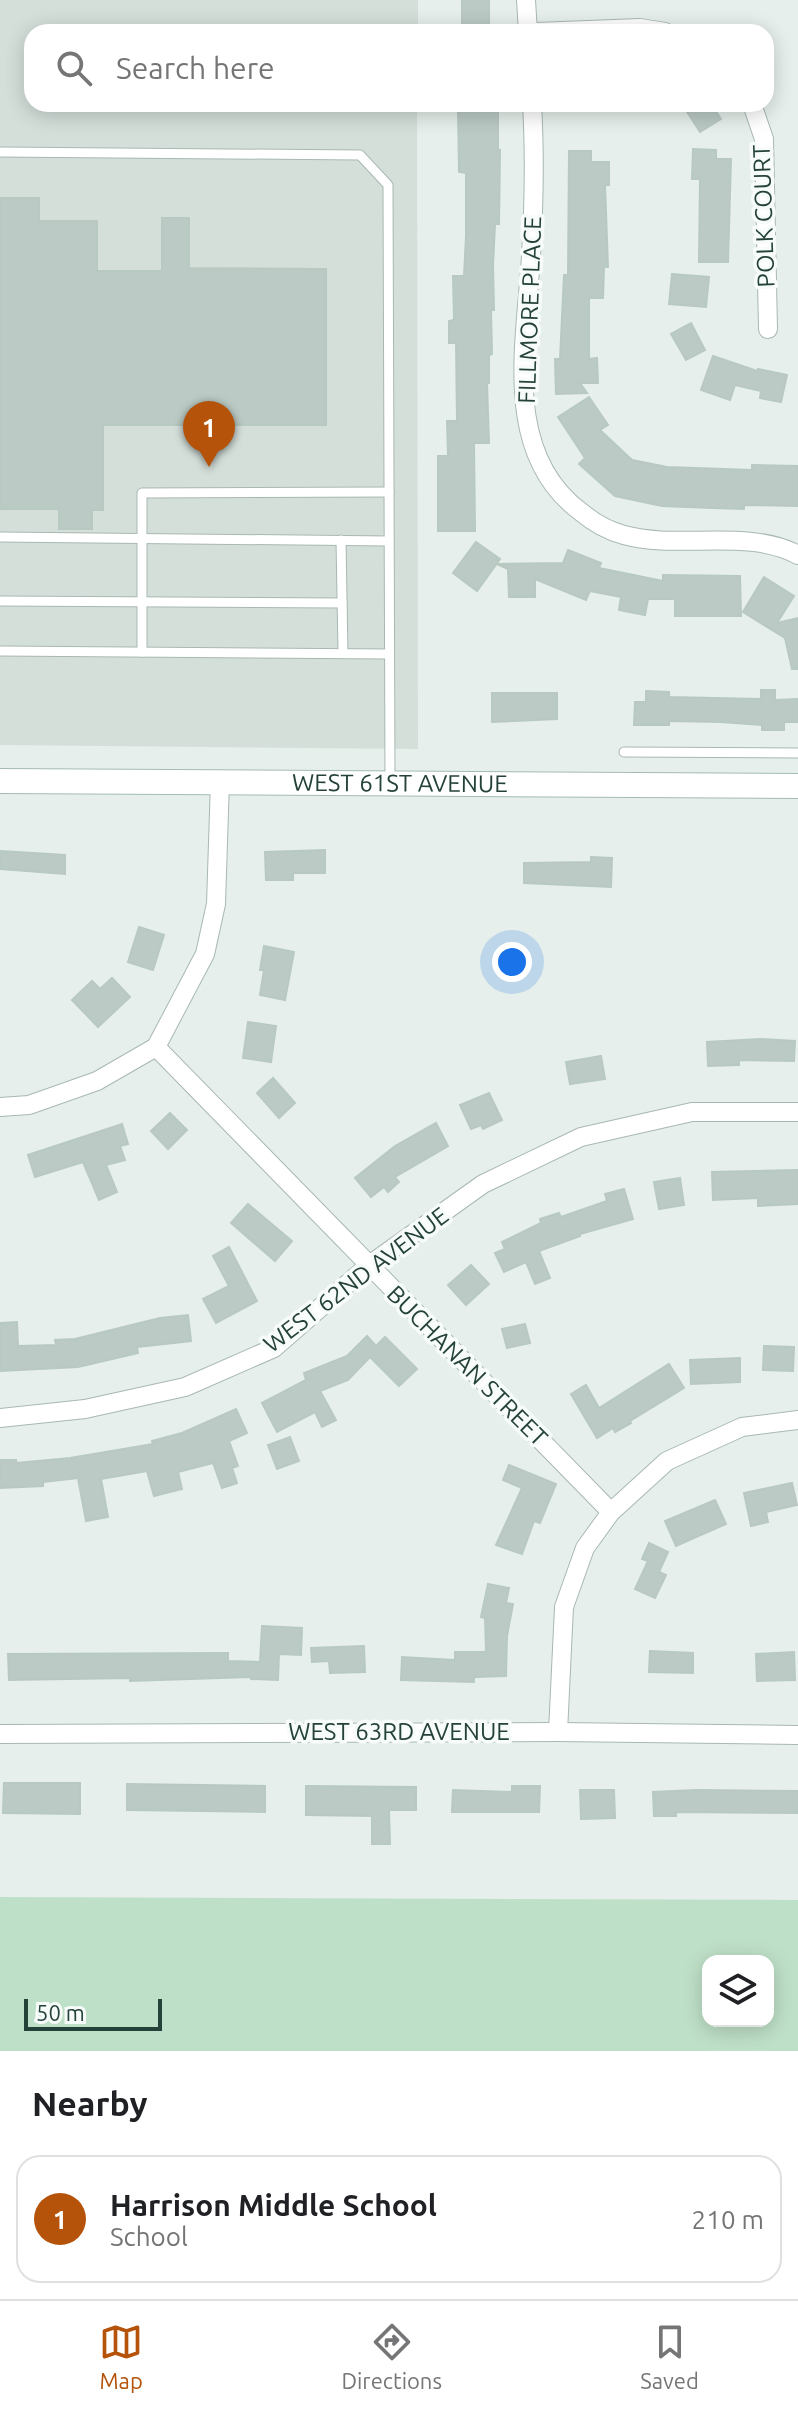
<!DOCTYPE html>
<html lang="en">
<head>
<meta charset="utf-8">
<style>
	:root { --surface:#fff; --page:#f6f6f6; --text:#202124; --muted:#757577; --line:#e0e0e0; --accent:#b45309 }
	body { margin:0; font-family:Ubuntu,sans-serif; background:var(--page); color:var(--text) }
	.controls { position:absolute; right:24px; bottom:24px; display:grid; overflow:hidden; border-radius:16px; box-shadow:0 4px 20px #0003 }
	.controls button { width:72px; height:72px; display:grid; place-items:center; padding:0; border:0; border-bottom:2px solid var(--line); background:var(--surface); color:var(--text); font:40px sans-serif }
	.scale { position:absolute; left:24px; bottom:20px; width:138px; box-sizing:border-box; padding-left:8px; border:4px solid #24423a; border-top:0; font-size:22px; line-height:28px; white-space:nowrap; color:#24423a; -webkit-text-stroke:6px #f7fbf9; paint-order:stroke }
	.you { position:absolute; left:512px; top:962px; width:28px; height:28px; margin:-20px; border:6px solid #fff; border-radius:50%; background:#1a73e8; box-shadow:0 0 0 12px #1a73e833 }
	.badge { display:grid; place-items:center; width:52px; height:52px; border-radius:50%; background:var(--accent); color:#fff; font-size:26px; font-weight:700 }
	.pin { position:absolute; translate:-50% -66px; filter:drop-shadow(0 2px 4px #0008) }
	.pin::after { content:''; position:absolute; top:42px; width:28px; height:24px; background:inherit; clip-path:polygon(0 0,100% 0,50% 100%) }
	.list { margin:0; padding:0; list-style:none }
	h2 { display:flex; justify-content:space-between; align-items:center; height:104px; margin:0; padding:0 32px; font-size:34px }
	h2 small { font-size:26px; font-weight:400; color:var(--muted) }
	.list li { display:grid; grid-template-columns:52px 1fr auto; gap:24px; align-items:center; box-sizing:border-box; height:128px; margin:0 16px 16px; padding:0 16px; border:2px solid var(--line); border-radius:24px }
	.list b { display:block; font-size:30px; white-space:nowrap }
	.list p { margin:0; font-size:26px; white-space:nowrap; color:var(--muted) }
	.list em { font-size:26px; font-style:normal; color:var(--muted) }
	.icon { flex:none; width:44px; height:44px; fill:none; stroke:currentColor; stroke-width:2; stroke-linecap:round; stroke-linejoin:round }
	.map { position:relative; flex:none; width:798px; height:2051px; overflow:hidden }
	.search { position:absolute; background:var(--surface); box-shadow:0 4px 20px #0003; left:24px; right:24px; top:24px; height:88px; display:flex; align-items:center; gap:20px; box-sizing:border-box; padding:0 28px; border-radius:24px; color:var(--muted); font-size:30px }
	.sheet { height:248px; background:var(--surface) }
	nav { display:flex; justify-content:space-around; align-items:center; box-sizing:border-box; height:112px; border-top:2px solid var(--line); background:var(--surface); font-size:22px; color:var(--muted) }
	nav a { display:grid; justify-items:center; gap:4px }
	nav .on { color:var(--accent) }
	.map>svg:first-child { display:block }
	.built { fill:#d4dfda }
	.green { fill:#bfe0c8; fill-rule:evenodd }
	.building { fill:#bbcac4; stroke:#b8c9c2; stroke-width:2 }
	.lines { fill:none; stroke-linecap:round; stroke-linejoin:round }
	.service-casing { stroke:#a8b8b2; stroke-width:11 }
	.minor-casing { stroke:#a8b8b2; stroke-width:20 }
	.secondary-casing { stroke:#a4bbb3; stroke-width:26 }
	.service { stroke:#fff; stroke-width:9 }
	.minor { stroke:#fff; stroke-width:18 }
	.secondary { stroke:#fff; stroke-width:24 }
	.labels { text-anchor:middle; stroke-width:7; stroke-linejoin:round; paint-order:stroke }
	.street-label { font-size:24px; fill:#24423a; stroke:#f7fbf9 }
</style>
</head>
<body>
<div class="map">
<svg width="798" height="2051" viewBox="0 0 798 2051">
	<rect width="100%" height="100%" fill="#e6efeb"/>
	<path class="built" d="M0,0H418V32H32V104H417L418,749L0,745Z"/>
	<path class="green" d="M0,1897L798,1900V2051H0ZM708,1961H768V2021H708Z"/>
	<g class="building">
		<rect x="462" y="0" width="27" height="32"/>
		<path d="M682,104H711L721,119L700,132Z"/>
		<path d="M458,108H498V150H500L499,224H495L493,266L494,310H491L492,354L489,355V383H487L489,443H474L475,531H438V456H448L447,421H457L456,343H449V321L454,320L453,276H464L466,236V173L459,172Z"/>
		<path d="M693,149L716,150V159H731L728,262H699L700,179H692Z"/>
		<path d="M569,151H591V162H609V185H605L608,267H604L603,298H589V359L597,358L598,383H580L587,393L556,394L555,359H560L564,275H568Z"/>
		<path d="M0,198H39V221H97V271H162V218H189V268L326,269V425H103V510H92V529H59V509H0Z"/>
		<path d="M672,274L709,277L706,307L669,304Z"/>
		<path d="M691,323L705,350L686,360L671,334Z"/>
		<path d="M713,356L757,371L758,369L787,375L781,402L760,398L761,391L735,385L730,400L701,390Z"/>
		<path d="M589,397L608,425L600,430L632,460L667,467L752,470V465L798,466V506L744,505V509L712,508L662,506L615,496L579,464L585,458L558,417Z"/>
		<path d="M476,542L500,559L477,591L453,573Z"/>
		<path d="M568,550L601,563L599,568L663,581V575L740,576L741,616H675V599H648L645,615L619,610L621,597L590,591L586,600L535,579V597H509L508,569L497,564L563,563Z"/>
		<path d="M764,577L794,596L777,623L798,618V669H792L785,638L743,612Z"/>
		<path d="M761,690H775V700L798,699V722H784V730H762V725L721,722L669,721V725H634L635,702H646V691L669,692V697L761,699Z"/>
		<path d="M492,693H557V719L492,722Z"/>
		<path d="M325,850V873H293V880H266L265,852Z"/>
		<path d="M0,851L65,855V874L0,869Z"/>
		<path d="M591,857L612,858L611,887L524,883V863L591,862Z"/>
		<path d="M139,927L164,935L153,970L128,962Z"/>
		<path d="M264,946L294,952L285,1000L260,995L264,970H260Z"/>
		<path d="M112,978L130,997L98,1027L72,1000L92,981L100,989Z"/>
		<path d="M248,1022L276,1026L271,1062L243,1058Z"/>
		<path d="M761,1039L795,1041L794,1061L739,1060V1065L708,1066L707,1042Z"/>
		<path d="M601,1056L605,1079L570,1084L566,1062Z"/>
		<path d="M273,1078L295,1103L279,1118L257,1093Z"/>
		<path d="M489,1093L502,1120L483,1129L481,1125L471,1129L460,1105Z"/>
		<path d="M170,1113L187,1130L168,1149L151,1131Z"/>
		<path d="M436,1123L448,1146L395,1177L399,1182L388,1192L384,1187L371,1197L355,1178L395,1146Z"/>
		<path d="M122,1124L128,1144L120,1146L125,1160L106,1165L117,1192L99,1200L83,1162L35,1177L28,1155Z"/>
		<path d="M798,1170V1204L758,1206V1198L713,1200L712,1172Z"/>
		<path d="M680,1178L684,1205L659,1209L654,1182Z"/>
		<path d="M624,1189L633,1219L580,1234V1236L539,1251L550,1278L535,1284L526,1262L504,1272L495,1253L505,1249L502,1242L541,1223L540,1219L559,1213L561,1217L607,1201L605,1194Z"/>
		<path d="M248,1204L292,1241L275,1261L231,1223Z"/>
		<path d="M229,1247L257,1301L216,1323L203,1299L229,1286L213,1256Z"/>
		<path d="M471,1265L489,1284L466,1305L448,1285Z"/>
		<path d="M188,1315L191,1341L137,1347L138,1353L78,1367L0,1371V1323L17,1322L18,1346L56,1345L55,1340L75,1339L160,1318Z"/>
		<path d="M525,1324L530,1343L507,1348L502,1329Z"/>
		<path d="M367,1336L376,1346L385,1337L417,1369L399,1386L370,1357L348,1380L320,1391L336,1420L322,1427L315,1412L277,1432L262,1403L306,1380L304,1373L347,1356Z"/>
		<path d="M764,1346L794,1347L793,1371L763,1370Z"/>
		<path d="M740,1358V1382L691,1384L690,1360Z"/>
		<path d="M669,1364L684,1388L630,1421L631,1423L615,1432L613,1428L597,1438L571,1394L586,1385L599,1408Z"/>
		<path d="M236,1409L247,1433L229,1441L238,1466L232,1468L237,1483L222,1488L213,1463L178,1472L182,1489L154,1496L147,1471L101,1479L108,1517L86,1521L78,1478L43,1482V1486L0,1488V1460H16V1463L70,1458L153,1444L152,1441L182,1433Z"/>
		<path d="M290,1437L299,1461L277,1469L268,1445Z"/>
		<path d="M509,1465L556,1484L540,1523L534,1521L522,1554L496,1545L522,1488L503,1480Z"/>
		<path d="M792,1483L797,1505L766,1512L768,1522L751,1526L744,1493Z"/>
		<path d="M715,1500L726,1524L676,1546L665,1521Z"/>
		<path d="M649,1543L668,1552L659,1572L666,1575L655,1598L635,1589L648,1561L642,1559Z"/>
		<path d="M488,1584L509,1588L506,1603L513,1604L507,1636L506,1676L474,1677V1682L401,1680L402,1657L455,1660V1652H486L485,1618L481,1617Z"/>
		<path d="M262,1626L302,1628L301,1655L279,1654L278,1680L251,1679V1677L130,1681V1678L9,1680L8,1654L228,1653V1661L260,1662Z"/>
		<path d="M364,1646L365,1672L330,1673L329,1661L312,1662L311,1648Z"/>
		<path d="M650,1651L693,1653V1673L649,1672Z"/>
		<path d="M794,1652L795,1680L757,1681L756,1654Z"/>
		<path d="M4,1783H80V1814L3,1813Z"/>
		<path d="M127,1784L265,1786V1812L127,1810Z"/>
		<path d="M306,1786L416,1787V1810H389L390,1844H372V1816L306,1815Z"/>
		<path d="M512,1786H540L539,1812H452L453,1790L512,1792Z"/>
		<path d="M580,1790H614L615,1818L581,1819Z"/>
		<path d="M697,1790L798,1791V1813L676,1812V1816H654L653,1792Z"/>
	</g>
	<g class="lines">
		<defs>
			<g id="service">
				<path d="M0,152L360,155L388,185L390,781"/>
				<path d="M0,537L389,541"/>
				<path d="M341,540L343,653"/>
				<path d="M0,601L342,603"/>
				<path d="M0,651L389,654"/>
				<path d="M142,652V493L389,492"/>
				<path d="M624,752L798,753"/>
			</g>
			<g id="minor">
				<path d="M526,0L528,32"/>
				<path d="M536,32L640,28L665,32"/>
				<path d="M532,104C535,155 534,205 531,256C526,343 501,453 581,512C593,522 609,531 624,535C678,550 749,528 798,555"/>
				<path d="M752,104L764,139L768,329"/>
				<path d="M156,1047L611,1512"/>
				<path d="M0,1107L29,1105L97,1081L156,1047L205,954L216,904L220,781"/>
				<path d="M0,1418L85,1409L185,1387L274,1348L368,1266L483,1184L581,1137L692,1112H798"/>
				<path d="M558,1732L564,1607L585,1548L611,1512L667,1461L742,1427L798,1420"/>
				<path d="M0,1734L558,1732L798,1735"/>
			</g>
			<g id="secondary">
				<path id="s1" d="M0,781L798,786"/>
			</g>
		</defs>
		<use href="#service" class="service-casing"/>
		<use href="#minor" class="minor-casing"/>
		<use href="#secondary" class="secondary-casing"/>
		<use href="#service" class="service"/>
		<use href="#minor" class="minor"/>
		<use href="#secondary" class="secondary"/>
	</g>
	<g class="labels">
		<g class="street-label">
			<text transform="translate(764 216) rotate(-92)" y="8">POLK COURT</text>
			<text transform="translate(530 310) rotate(-88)" y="8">FILLMORE PLACE</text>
			<text dy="8" stroke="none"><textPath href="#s1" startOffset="400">WEST 61ST AVENUE</textPath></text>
			<text transform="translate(356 1280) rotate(-37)" y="8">WEST 62ND AVENUE</text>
			<text transform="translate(467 1366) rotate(45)" y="8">BUCHANAN STREET</text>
			<text x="399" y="1740">WEST 63RD AVENUE</text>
		</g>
	</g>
</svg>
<div class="controls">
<button><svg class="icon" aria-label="layers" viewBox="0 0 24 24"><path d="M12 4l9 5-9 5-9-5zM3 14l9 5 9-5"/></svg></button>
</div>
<div class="scale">50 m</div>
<div class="you"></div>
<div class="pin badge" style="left:209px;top:467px">1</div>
<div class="search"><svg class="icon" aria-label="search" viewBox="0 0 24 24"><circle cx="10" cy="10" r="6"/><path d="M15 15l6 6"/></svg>Search here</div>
</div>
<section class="sheet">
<h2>Nearby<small></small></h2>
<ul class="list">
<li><span class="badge">1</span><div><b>Harrison Middle School</b><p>School</p></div><em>210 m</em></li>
</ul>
</section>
<nav>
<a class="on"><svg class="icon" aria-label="map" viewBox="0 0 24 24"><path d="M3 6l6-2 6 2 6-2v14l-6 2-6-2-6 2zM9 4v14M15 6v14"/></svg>Map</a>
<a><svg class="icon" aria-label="directions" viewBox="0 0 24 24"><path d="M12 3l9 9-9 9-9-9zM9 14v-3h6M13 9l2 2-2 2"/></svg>Directions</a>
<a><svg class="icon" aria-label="saved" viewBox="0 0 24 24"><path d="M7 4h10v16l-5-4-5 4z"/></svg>Saved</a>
</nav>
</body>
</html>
